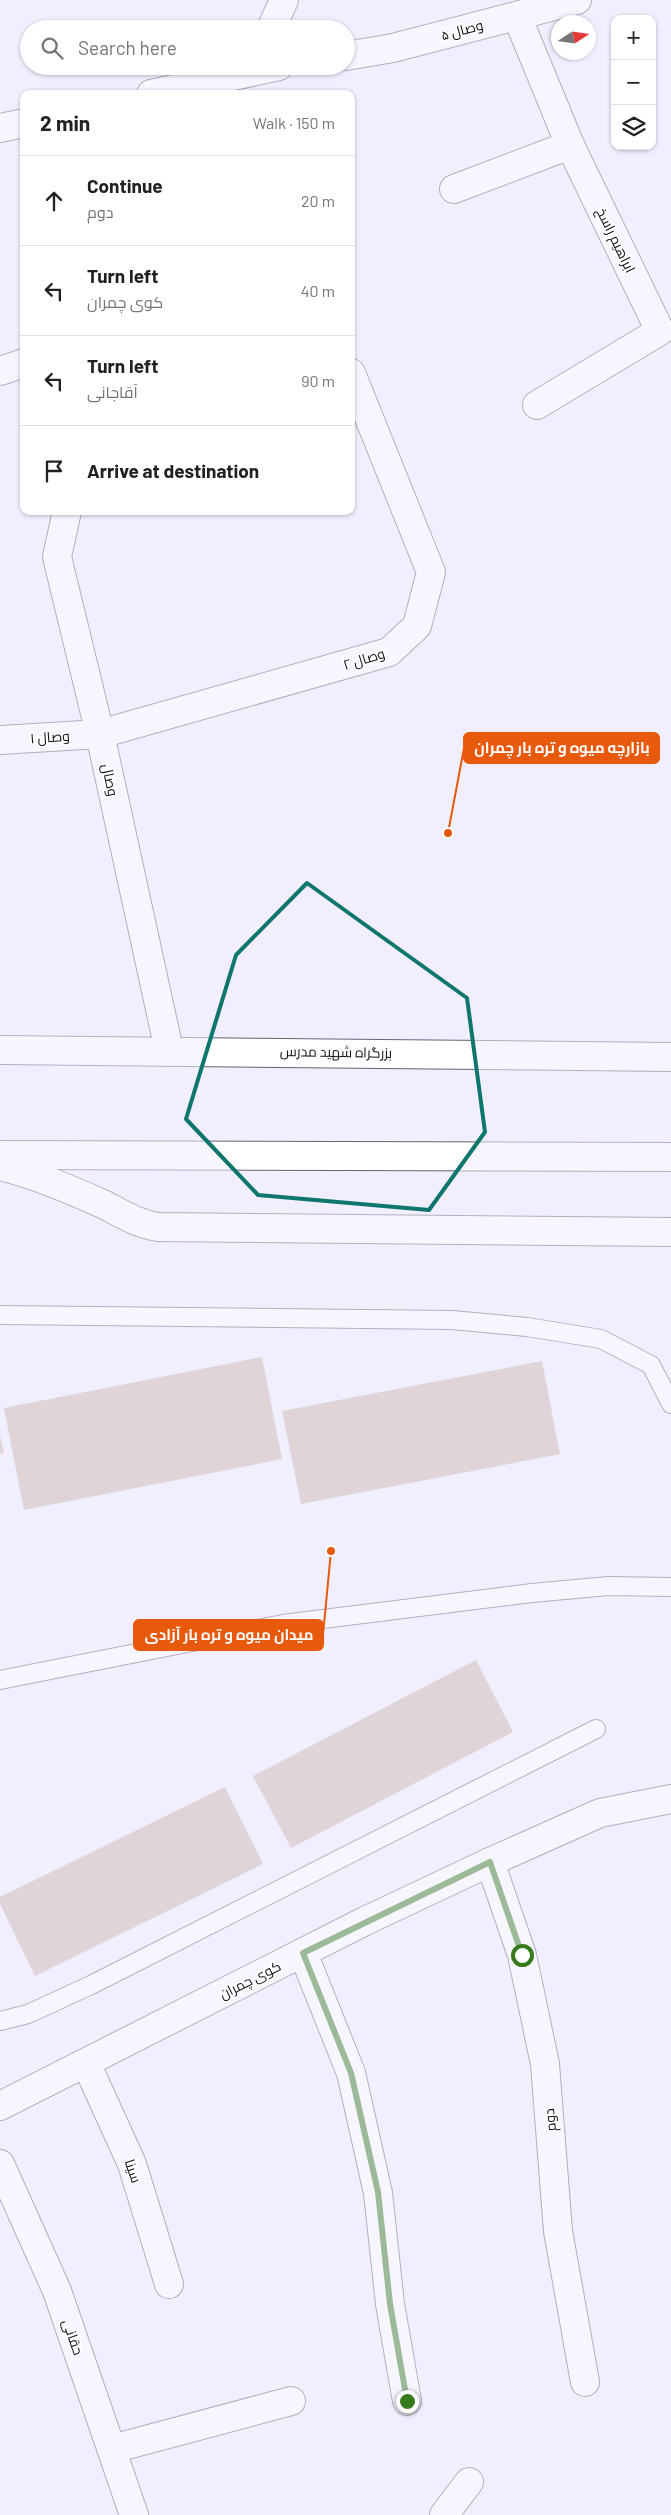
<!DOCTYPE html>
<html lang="en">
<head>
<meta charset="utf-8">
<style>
	:root { --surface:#fff; --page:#f6f6f6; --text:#202124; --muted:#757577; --line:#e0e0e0 }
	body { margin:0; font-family:Barlow,Cairo,sans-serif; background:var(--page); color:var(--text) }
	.controls { position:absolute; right:15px; top:15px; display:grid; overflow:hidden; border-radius:10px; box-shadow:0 1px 4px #0004 }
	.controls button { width:45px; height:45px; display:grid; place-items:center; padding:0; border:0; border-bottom:1px solid var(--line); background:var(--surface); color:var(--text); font:25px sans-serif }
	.compass { position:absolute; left:551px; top:15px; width:45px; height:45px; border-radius:50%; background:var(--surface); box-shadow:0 1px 4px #0004; rotate:78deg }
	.stop { position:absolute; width:15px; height:15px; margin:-11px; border:4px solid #377a1b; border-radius:50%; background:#fff }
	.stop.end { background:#377a1b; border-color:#fff; box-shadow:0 1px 5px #0008 }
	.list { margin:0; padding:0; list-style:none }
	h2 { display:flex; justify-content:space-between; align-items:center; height:65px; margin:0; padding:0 20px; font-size:21px }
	h2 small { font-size:16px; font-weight:400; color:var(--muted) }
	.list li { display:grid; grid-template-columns:32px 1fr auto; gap:15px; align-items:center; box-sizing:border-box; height:90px; padding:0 20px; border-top:1px solid var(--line) }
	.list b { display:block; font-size:19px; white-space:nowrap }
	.list p { margin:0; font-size:16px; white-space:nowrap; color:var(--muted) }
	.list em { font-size:16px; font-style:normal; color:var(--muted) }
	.icon { flex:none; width:28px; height:28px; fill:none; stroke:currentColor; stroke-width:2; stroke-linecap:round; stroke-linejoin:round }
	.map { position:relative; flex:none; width:671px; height:2515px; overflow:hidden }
	.search { position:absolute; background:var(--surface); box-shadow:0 1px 4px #0004; left:20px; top:20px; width:335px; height:55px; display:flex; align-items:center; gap:12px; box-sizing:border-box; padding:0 18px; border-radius:28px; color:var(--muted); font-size:19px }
	.panel { position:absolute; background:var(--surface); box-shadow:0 1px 4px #0004; left:20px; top:90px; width:335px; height:425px; border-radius:10px }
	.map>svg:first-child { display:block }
	.building { fill:#c9b3ab }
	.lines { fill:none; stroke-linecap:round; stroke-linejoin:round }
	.lane-casing { stroke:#676274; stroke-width:20 }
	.street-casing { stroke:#676274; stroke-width:30 }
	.secondary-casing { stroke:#676274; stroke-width:30 }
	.highway-casing { stroke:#676274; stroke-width:30 }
	.lane { stroke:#fff; stroke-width:18 }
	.street { stroke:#fff; stroke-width:28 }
	.secondary { stroke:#fff; stroke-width:28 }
	.highway { stroke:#fff; stroke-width:28 }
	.route { stroke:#377a1b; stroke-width:6 }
	.marked { fill:none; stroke:#0f766e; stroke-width:4; stroke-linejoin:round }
	.labels { text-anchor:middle; stroke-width:4; stroke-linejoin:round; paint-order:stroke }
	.street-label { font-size:14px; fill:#121017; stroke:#fff }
	.leader { fill:none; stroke:#e8590c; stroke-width:2 }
	.callout-dot { fill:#e8590c; stroke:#fff; stroke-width:2 }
	.callout { fill:#e8590c; stroke:#e8590c; stroke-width:2 }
	.callout-label { font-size:15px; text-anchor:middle; font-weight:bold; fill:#fff }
</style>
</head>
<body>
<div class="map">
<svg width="671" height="2515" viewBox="0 0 671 2515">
	<rect width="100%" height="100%" fill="#f1eefe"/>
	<g class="building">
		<path d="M262,1357L282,1459L24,1510L4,1408Z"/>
		<path d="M542,1361L560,1454L301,1504L282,1411Z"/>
		<path d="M0,1436L4,1453L0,1454Z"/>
		<path d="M476,1660L513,1732L291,1848L253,1776Z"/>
		<path d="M225,1787L263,1864L35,1976L0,1904V1897Z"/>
	</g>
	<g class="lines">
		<defs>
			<g id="lane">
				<path d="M0,1315L452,1320L527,1327L601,1339L651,1365L671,1404"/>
				<path d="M0,1680L283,1624L532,1593L608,1586L671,1587"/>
				<path d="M0,2021L28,2014L91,1985L596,1729"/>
			</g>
			<g id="street">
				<path d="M517,16L570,145L660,331L537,405"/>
				<path d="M271,29L284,0"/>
				<path d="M346,56L393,48L577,0"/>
				<path d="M151,94L279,66"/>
				<path d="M0,128L24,123"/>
				<path d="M454,189L570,145"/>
				<path d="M0,371L24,363"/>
				<path d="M67,511L57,557L100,734L169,1050"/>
				<path d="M0,740L100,734L389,652L417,626L431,572L351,373"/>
				<path d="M490,1862L522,1955L545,2064L558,2231L585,2382"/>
				<path d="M303,1953L351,2073L378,2193L390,2304L407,2401"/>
				<path d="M86,2063L132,2164L169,2284"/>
				<path d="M0,2164L57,2291L134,2515"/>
				<path d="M112,2449L291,2401"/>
				<path d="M444,2515L469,2482"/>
			</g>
			<path id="secondary" d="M0,2106L365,1921L490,1862L600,1813L671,1799"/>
			<g id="highway">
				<path d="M0,1050L671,1057"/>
				<path d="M0,1155L671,1157"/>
				<path d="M0,1166C35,1174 72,1190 105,1205C122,1214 138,1224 158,1227L671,1232"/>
			</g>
		</defs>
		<use href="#lane" class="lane-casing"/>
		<use href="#street" class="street-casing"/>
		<use href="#secondary" class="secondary-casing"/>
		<use href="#highway" class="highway-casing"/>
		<use href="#lane" class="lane"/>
		<use href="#street" class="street"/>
		<use href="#secondary" class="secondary"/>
		<use href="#highway" class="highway"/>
	</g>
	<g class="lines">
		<path class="route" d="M407,2401L390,2304L378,2192L351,2073L303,1953L490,1862L522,1955"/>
	</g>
	<path d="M0 0H671V2515H0ZM307,883L467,998L485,1132L429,1210L258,1195L186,1119L236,955Z" fill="#f1eefe" fill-opacity=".55" fill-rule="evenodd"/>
	<path class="marked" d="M307,883L467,998L485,1132L429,1210L258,1195L186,1119L236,955Z"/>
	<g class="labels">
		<g class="street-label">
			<text transform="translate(462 30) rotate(-15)" y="5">وصال ۵</text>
			<text transform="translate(616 240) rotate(64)" y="5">ابراهیم راسخ</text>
			<text transform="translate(364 659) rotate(-17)" y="5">وصال ۲</text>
			<text transform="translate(50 737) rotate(-4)" y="5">وصال ۱</text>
			<text transform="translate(110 780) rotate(78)" y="5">وصال</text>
			<text transform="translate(336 1052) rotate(1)" y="5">بزرگراه شهید مدرس</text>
			<text transform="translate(250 1980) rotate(-27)" y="5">کوی چمران</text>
			<text transform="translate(550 2120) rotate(-95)" y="5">دوم</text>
			<text transform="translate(133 2171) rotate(71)" y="5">سینا</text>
			<text transform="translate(73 2337) rotate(71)" y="5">حقانی</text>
		</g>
	</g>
	<path class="leader" d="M448 833L464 748M331 1551L323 1635"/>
	<g class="callout-dot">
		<circle cx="448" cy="833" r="5"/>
		<circle cx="331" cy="1551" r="5"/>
	</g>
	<g class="callout">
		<rect x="464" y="733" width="195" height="30" rx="5"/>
		<rect x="134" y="1620" width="189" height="30" rx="5"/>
	</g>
	<g class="callout-label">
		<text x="562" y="753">بازارچه میوه و تره بار چمران</text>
		<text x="229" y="1640">میدان میوه و تره بار آزادی</text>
	</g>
</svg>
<div class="controls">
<button>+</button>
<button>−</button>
<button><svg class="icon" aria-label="layers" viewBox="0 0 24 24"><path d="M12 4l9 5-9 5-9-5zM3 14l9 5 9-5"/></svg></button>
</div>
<svg class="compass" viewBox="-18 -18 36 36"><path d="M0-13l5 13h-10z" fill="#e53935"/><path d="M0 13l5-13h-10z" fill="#757577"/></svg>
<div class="stop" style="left:522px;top:1955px"></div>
<div class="stop end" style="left:407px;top:2401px"></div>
<div class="search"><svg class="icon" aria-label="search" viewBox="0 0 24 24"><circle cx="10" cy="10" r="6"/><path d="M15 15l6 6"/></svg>Search here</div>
<section class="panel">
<h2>2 min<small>Walk · 150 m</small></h2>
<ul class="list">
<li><svg class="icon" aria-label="ahead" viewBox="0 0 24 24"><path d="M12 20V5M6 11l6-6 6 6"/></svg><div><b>Continue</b><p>دوم</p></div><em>20 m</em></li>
<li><svg class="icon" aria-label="left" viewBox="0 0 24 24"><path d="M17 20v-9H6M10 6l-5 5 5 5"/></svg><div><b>Turn left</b><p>کوی چمران</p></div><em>40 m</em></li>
<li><svg class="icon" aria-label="left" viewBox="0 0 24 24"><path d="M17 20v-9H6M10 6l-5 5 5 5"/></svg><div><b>Turn left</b><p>آقاجانی</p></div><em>90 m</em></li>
<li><svg class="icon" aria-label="arrive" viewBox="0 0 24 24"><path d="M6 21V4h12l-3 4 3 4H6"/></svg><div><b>Arrive at destination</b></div></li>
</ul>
</section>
</div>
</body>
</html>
